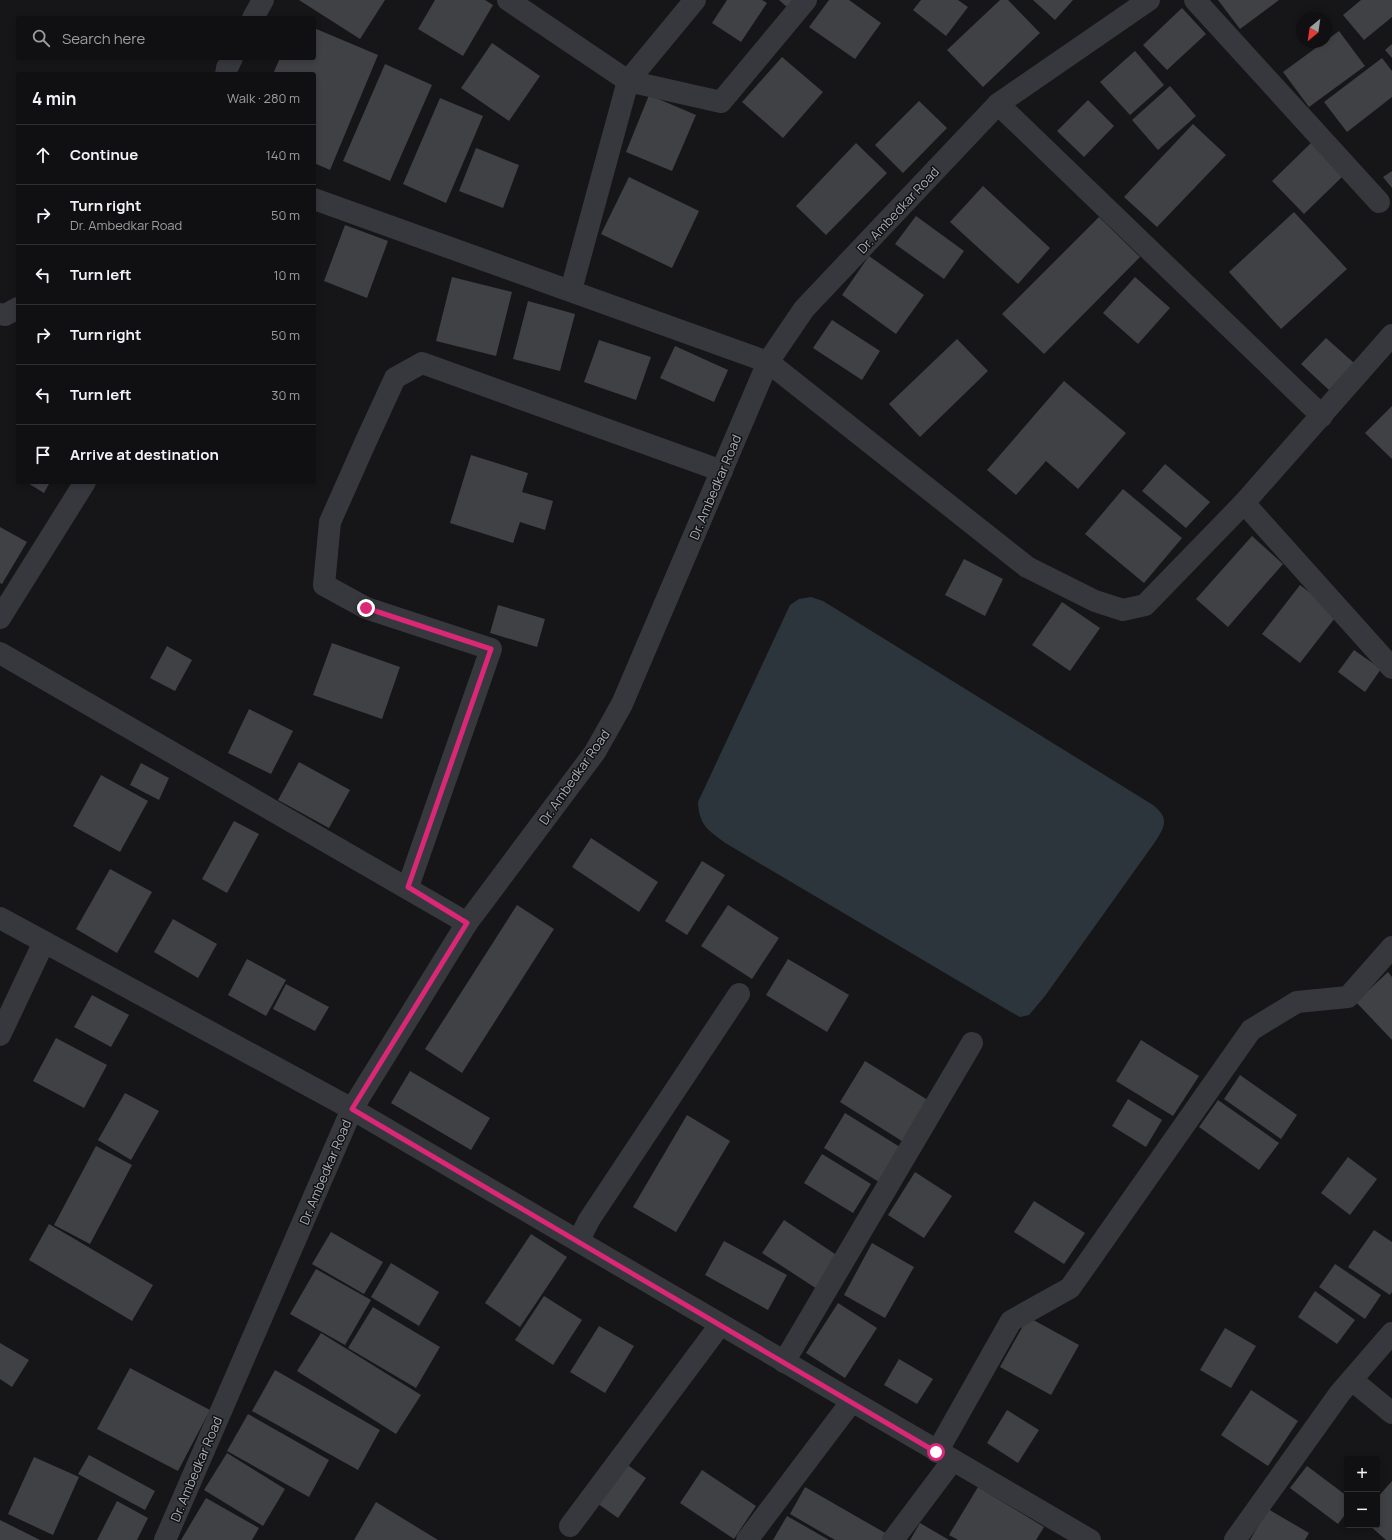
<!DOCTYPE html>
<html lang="en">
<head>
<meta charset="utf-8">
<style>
	:root { --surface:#101012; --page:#1e1e20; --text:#f1f3f6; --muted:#9c9d9f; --line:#303032 }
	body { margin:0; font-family:Manrope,sans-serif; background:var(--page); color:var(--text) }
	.controls { position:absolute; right:12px; bottom:12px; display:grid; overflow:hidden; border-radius:4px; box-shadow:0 2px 6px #0003 }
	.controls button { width:36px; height:36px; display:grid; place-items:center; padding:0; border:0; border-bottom:1px solid var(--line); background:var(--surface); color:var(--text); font:20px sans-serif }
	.compass { position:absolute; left:1296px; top:12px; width:36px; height:36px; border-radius:50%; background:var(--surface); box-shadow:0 2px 6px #0003; rotate:209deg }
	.stop { position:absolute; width:12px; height:12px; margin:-9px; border:3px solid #db2777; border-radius:50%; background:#fff }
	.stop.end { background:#db2777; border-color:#fff; box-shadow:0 1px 4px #0008 }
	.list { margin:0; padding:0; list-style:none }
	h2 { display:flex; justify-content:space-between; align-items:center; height:52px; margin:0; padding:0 16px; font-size:17px }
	h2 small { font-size:13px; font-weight:400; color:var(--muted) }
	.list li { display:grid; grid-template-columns:26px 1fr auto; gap:12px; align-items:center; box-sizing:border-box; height:60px; padding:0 16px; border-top:1px solid var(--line) }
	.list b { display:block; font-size:15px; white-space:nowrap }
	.list p { margin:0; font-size:13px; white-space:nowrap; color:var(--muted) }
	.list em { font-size:13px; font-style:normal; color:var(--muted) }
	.icon { flex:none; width:22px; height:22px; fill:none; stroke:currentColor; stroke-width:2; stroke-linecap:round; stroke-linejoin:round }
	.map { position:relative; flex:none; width:1392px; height:1540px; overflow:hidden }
	.search { position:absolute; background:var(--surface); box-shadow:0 2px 6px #0003; left:16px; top:16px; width:300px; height:44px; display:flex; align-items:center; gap:10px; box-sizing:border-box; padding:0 14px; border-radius:4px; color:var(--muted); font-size:15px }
	.panel { position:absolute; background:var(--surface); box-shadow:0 2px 6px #0003; left:16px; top:72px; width:300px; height:412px; border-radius:4px }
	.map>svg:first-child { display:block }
	.water { fill:#2c353c }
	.building { fill:#404145 }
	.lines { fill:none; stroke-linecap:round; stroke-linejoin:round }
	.minor { stroke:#37383d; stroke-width:22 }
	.route { stroke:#db2777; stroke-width:5 }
	.labels { text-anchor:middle; stroke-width:3; stroke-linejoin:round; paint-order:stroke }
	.street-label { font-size:13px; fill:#a8adb8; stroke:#111113 }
</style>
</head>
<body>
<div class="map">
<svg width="1392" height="1540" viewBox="0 0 1392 1540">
	<rect width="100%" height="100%" fill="#161618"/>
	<path class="water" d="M811,597L823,601L1153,805C1169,818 1166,825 1155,842L1045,996L1029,1015L1020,1017L1011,1012L727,844C709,831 699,826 698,802L790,605L799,599Z"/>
	<g class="building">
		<path d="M299,0H385L360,39Z"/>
		<path d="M435,0H485L493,5L463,56L418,29Z"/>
		<path d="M727,0H762L767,3L741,42L712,23Z"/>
		<path d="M779,0H796L788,8Z"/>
		<path d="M829,0H849L881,23L855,59L809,27Z"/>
		<path d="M921,0H958L968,7L946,36L913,10Z"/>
		<path d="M1000,0H1008L1040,33L983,87L947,50Z"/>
		<path d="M1033,0H1073L1055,20Z"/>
		<path d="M1218,0H1279L1240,29Z"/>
		<path d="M1361,0H1392V17L1364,40L1343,15Z"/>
		<path d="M1182,8L1206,34L1167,70L1143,45Z"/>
		<path d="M314,28L378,55L330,170L314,163V74H273L280,58H314Z"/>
		<path d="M1339,31L1365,66L1309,107L1283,72Z"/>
		<path d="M492,43L540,76L509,121L461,88Z"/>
		<path d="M1392,44V58L1385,50Z"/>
		<path d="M1135,51L1164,85L1130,115L1100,82Z"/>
		<path d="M782,57L823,92L783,138L742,102Z"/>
		<path d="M1382,58L1392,71V97L1347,132L1324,102Z"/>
		<path d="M385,64L432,85L390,181L343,161Z"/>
		<path d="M1170,86L1196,116L1158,150L1132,120Z"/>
		<path d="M649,95L696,115L672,171L626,152Z"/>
		<path d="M440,98L483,116L446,203L403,184Z"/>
		<path d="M1088,100L1114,126L1084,157L1057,131Z"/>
		<path d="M919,101L947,128L903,173L875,145Z"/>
		<path d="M1193,124L1226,155L1157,227L1124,197Z"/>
		<path d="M856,143L887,173L826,235L796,206Z"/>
		<path d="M1311,143L1343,176L1304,214L1272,181Z"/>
		<path d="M476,148L519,165L503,208L459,191Z"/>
		<path d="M1392,171V188L1383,177Z"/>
		<path d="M629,177L699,211L672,268L601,234Z"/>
		<path d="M983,186L1050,248L1018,284L950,222Z"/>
		<path d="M1294,212L1347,269L1281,329L1229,272Z"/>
		<path d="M916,216L964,251L944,279L895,244Z"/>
		<path d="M1099,217L1140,257L1044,354L1002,314Z"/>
		<path d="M345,225L388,241L367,298L324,281Z"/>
		<path d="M869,256L924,295L896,334L842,295Z"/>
		<path d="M452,277L512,292L496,356L436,341Z"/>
		<path d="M1135,277L1170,308L1138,344L1103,313Z"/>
		<path d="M528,301L575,314L560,371L513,359Z"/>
		<path d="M832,320L880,351L862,380L813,348Z"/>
		<path d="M1326,338L1354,363L1329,390L1301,364Z"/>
		<path d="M957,339L988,371L920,437L889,404Z"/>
		<path d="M599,340L651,357L636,400L584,382Z"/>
		<path d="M675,346L728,370L714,402L660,378Z"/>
		<path d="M1064,381L1126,433L1078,489L1046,461L1016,495L987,470Z"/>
		<path d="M1392,406V459L1365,433Z"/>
		<path d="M471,455L528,473L522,492L553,501L545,530L520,522L513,543L450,523Z"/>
		<path d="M1165,464L1210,502L1186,528L1142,491Z"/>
		<path d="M26,482H50L44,493Z"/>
		<path d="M1123,489L1182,538L1144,583L1085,534Z"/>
		<path d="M0,527L27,542L2,584L0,583Z"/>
		<path d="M1252,536L1283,564L1228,627L1196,599Z"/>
		<path d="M964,559L1003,579L985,616L945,595Z"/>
		<path d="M1300,585L1338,614L1300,663L1262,634Z"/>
		<path d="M1062,602L1100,628L1070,671L1032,645Z"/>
		<path d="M498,605L545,619L537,647L490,633Z"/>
		<path d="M332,643L400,667L382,719L313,695Z"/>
		<path d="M167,646L192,660L175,691L150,678Z"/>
		<path d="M1354,650L1381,669L1365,692L1338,672Z"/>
		<path d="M249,709L293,731L271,774L228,753Z"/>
		<path d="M299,762L350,790L329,828L278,800Z"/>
		<path d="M141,763L169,778L159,800L130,785Z"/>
		<path d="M101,775L148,801L120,852L73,826Z"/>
		<path d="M234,821L259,834L227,893L202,879Z"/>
		<path d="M591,838L658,882L639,912L572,867Z"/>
		<path d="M702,861L725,875L687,935L665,921Z"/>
		<path d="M110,869L152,892L117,953L76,929Z"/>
		<path d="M517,905L554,929L462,1073L425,1049Z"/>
		<path d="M728,905L779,938L752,979L701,946Z"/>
		<path d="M173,919L217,944L198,978L154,952Z"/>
		<path d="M247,959L286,980L266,1016L228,995Z"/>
		<path d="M788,959L849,995L827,1032L766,995Z"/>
		<path d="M1388,972L1392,977V1040L1356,1002Z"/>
		<path d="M286,984L329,1007L315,1031L273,1009Z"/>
		<path d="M92,995L129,1015L111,1047L74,1027Z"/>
		<path d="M56,1038L107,1065L84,1108L33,1081Z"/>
		<path d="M1141,1040L1199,1076L1173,1116L1116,1081Z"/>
		<path d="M865,1061L931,1102L905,1143L840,1102Z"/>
		<path d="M410,1071L490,1118L471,1150L391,1103Z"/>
		<path d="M1240,1075L1297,1115L1281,1139L1224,1099Z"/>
		<path d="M125,1093L159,1111L131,1160L98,1140Z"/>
		<path d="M1128,1099L1162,1120L1146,1147L1112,1126Z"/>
		<path d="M1218,1100L1279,1143L1259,1170L1199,1127Z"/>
		<path d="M845,1113L900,1147L879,1182L824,1148Z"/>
		<path d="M687,1115L730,1141L676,1232L633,1207Z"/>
		<path d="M96,1146L132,1165L90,1244L54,1225Z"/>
		<path d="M822,1154L871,1184L853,1213L804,1183Z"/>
		<path d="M1348,1157L1377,1179L1350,1215L1321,1193Z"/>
		<path d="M915,1172L952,1196L924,1238L888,1215Z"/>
		<path d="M1034,1201L1085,1233L1064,1264L1014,1232Z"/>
		<path d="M784,1220L838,1256L817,1289L762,1253Z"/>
		<path d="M49,1224L153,1285L132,1321L29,1260Z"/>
		<path d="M1374,1230L1392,1242V1292L1390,1295L1348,1267Z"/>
		<path d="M331,1232L383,1262L364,1294L312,1264Z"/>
		<path d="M531,1234L567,1257L520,1327L485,1303Z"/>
		<path d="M724,1241L787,1275L768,1310L705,1275Z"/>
		<path d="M872,1243L914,1267L885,1318L844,1295Z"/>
		<path d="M391,1263L439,1292L419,1326L371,1297Z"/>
		<path d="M1335,1264L1381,1295L1365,1319L1319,1287Z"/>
		<path d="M316,1269L371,1300L345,1345L290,1314Z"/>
		<path d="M1315,1291L1355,1320L1337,1344L1298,1317Z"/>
		<path d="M544,1296L582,1320L553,1365L515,1340Z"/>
		<path d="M838,1303L877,1328L845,1378L806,1353Z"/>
		<path d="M373,1307L440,1347L416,1388L348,1348Z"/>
		<path d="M1028,1317L1079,1345L1051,1395L1000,1367Z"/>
		<path d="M599,1326L634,1346L605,1393L570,1372Z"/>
		<path d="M1225,1328L1256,1346L1231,1388L1200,1370Z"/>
		<path d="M321,1333L421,1395L396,1434L297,1371Z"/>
		<path d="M0,1343L29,1360L12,1387L0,1379Z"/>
		<path d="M899,1359L933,1379L917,1404L884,1385Z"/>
		<path d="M130,1368L210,1410L178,1471L97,1429Z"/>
		<path d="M275,1370L380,1430L358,1470L252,1411Z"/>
		<path d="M1251,1390L1298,1421L1268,1466L1221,1435Z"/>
		<path d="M1007,1410L1039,1430L1018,1463L987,1443Z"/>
		<path d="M248,1414L329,1460L309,1497L227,1451Z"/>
		<path d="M227,1453L285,1489L263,1526L204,1490Z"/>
		<path d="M89,1455L155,1491L145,1510L78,1474Z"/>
		<path d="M34,1457L79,1477L53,1535L8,1514Z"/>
		<path d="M622,1461L646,1478L618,1518L594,1501Z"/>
		<path d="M1307,1466L1347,1496V1512L1338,1524L1290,1488Z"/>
		<path d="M702,1470L756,1506L734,1539L680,1503Z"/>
		<path d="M1392,1481V1540H1386L1369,1525H1377V1498Z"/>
		<path d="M805,1487L887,1534L883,1540H835L790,1514Z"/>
		<path d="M978,1487L1044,1527L1036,1540H958L949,1535Z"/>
		<path d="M206,1498L259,1528L252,1540H181Z"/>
		<path d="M117,1501L148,1518L137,1540H97Z"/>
		<path d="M376,1502L438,1540H354Z"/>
		<path d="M1268,1509L1309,1533L1305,1540H1250Z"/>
		<path d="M787,1516L829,1540H773Z"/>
		<path d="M0,1520L40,1540H0Z"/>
		<path d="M920,1523L949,1540H910Z"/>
	</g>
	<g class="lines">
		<g class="minor">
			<path d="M508,0L628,81L721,102L806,0"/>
			<path d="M1195,0L1379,202"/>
			<path d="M253,18L263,0"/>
			<path d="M226,74L227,68L232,58"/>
			<path d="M998,104L1322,416"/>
			<path d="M314,199L768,362L1027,567L1095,601L1123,610L1145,605L1244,503L1392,335"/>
			<path d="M571,290L628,81L695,0"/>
			<path d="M0,314L5,315L18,308"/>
			<path d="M1244,503L1392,668"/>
			<path d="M0,618L85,482"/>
			<path d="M0,653L467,923"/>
			<path d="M408,887L491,649L366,608L324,585L330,522L366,441L395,378L422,363L722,471"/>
			<path d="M0,918L352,1109L1090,1540"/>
			<path d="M0,1035L44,942"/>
			<path d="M579,1240L589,1220L739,994"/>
			<path d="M784,1362L972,1043"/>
			<path d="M1352,1380L1392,1413"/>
			<path d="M937,1452L1011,1321L1070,1288L1251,1030L1297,1002L1348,997L1392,947"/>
			<path d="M570,1526L720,1325"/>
			<path d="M165,1540L352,1109L467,923L595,752L622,704L768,362L804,309L998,104L1149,0"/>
			<path d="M747,1540L852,1401"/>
			<path d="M893,1540L953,1460"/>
			<path d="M1235,1540L1340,1393L1392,1333"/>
		</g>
	</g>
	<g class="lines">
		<path class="route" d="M366,608L491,649L408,887L467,923L352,1109L936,1452"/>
	</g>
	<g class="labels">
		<g class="street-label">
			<text transform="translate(898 210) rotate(-47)" y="5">Dr. Ambedkar Road</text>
			<text transform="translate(715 487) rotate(-67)" y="5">Dr. Ambedkar Road</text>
			<text transform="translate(574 777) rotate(-55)" y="5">Dr. Ambedkar Road</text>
			<text transform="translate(325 1172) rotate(-67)" y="5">Dr. Ambedkar Road</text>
			<text transform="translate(196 1469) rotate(-67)" y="5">Dr. Ambedkar Road</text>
		</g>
	</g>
</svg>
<div class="controls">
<button>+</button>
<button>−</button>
</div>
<svg class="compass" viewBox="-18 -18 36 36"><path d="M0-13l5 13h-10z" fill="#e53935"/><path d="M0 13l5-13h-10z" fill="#9c9d9f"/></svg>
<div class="stop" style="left:936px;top:1452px"></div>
<div class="stop end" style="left:366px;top:608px"></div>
<div class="search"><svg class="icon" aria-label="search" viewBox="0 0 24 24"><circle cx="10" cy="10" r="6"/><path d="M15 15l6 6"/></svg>Search here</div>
<section class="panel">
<h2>4 min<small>Walk · 280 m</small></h2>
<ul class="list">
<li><svg class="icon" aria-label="ahead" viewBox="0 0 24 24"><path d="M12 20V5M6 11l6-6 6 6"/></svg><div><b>Continue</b></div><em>140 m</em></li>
<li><svg class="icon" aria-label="right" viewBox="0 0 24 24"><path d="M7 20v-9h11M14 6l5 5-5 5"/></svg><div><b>Turn right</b><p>Dr. Ambedkar Road</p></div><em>50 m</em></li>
<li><svg class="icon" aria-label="left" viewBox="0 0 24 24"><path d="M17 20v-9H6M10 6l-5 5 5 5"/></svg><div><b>Turn left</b></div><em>10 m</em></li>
<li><svg class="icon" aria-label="right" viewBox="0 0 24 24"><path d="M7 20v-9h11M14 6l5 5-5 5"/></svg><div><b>Turn right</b></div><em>50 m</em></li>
<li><svg class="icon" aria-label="left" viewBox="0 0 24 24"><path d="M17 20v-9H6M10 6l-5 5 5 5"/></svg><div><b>Turn left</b></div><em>30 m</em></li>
<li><svg class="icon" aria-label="arrive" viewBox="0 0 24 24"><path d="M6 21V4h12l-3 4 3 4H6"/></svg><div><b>Arrive at destination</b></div></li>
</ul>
</section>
</div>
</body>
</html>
